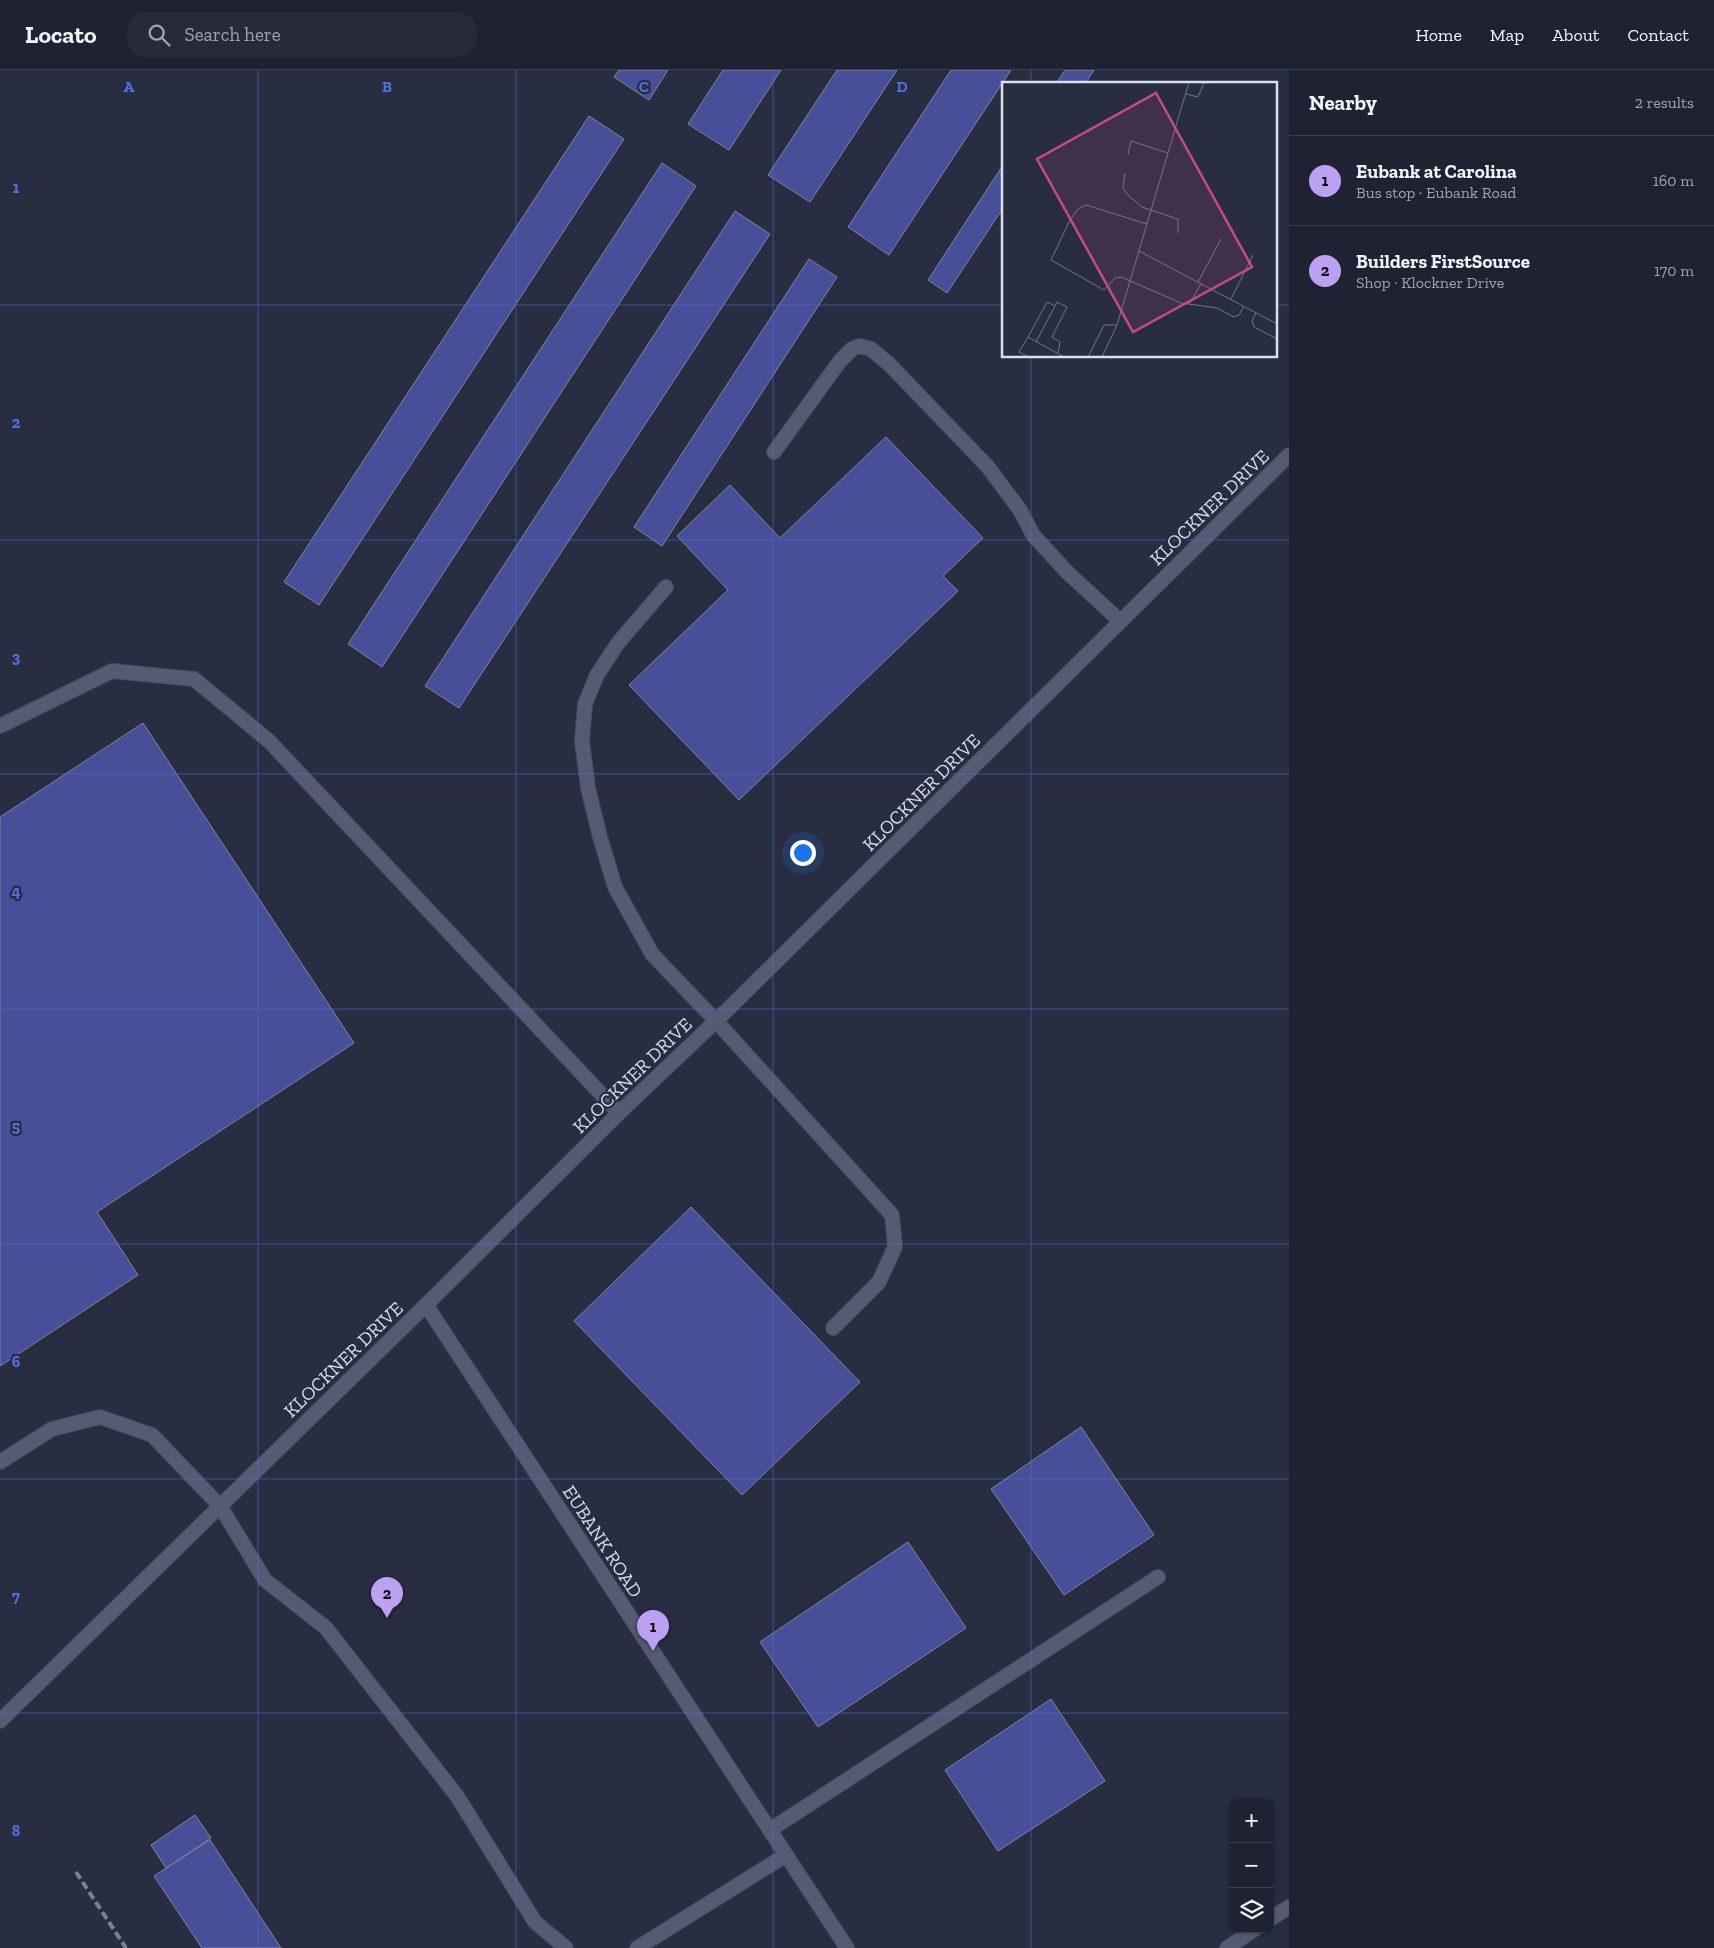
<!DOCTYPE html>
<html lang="en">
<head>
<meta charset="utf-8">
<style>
	:root { --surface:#1f2232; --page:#272a3a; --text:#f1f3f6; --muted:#a1a4ac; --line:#3c3f4d; --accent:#bca0f2 }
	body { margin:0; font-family:"Zilla Slab",serif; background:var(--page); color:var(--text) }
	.controls { position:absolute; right:15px; bottom:15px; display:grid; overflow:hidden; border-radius:10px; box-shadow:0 1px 4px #0004 }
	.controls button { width:45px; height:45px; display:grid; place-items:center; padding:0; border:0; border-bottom:1px solid var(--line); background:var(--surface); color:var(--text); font:25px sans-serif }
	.you { position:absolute; left:802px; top:782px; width:18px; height:18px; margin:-12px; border:4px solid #fff; border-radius:50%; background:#1a73e8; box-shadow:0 0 0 8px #1a73e833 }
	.badge { display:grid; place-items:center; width:32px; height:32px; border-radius:50%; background:var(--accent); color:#111; font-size:16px; font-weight:700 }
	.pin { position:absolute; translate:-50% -41px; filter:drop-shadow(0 1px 2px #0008) }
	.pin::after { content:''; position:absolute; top:26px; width:18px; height:15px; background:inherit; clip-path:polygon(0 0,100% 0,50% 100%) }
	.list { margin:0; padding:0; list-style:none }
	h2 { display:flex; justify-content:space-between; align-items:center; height:65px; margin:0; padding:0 20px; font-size:21px }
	h2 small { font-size:16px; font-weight:400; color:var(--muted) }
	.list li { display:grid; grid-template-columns:32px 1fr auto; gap:15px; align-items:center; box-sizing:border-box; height:90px; padding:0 20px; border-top:1px solid var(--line) }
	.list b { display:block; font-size:19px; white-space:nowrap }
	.list p { margin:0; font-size:16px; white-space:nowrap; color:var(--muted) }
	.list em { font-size:16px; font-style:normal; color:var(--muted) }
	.icon { flex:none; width:28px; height:28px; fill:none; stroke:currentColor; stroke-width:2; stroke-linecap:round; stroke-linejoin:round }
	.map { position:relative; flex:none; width:1289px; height:1878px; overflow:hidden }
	header { display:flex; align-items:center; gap:30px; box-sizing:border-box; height:70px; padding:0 25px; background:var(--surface); border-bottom:1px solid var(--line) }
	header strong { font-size:24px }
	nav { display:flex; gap:28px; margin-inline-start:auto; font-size:18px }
	.search { width:350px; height:45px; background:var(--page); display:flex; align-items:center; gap:12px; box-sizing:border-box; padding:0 18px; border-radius:20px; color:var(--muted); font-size:19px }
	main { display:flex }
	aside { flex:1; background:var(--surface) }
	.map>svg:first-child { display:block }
	.building { fill:#464f97; stroke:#7f859e }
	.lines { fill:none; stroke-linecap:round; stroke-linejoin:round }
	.service-casing { stroke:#46495b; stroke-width:16 }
	.tertiary-casing { stroke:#46495b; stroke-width:16 }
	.service { stroke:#565b73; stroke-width:14 }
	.tertiary { stroke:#565b73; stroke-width:14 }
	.rail { stroke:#7d8092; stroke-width:4; stroke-dasharray:8 4; stroke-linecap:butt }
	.grid { fill:none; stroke:#4c72dd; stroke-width:1; stroke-opacity:0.55 }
	.labels { text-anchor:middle; stroke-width:4.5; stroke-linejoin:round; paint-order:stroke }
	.street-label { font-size:19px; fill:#dbdeec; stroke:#292d42 }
	.inset-road { fill:none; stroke:#707486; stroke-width:1 }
	.view { fill:#c84a7f; fill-opacity:0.15; stroke:#c84a7f; stroke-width:2.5 }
	.inset-edge { fill:none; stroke:#dbdeec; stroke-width:2.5 }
	.grid-label { font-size:16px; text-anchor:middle; font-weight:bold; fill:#4c72dd; stroke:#292d42; stroke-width:4.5; stroke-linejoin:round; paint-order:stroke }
</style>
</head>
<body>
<header>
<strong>Locato</strong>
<div class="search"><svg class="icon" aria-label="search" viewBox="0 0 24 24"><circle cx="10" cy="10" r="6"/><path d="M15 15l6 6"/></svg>Search here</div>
<nav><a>Home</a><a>Map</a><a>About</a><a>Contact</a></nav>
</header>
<main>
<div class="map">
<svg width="1289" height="1878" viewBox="0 0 1289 1878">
	<rect width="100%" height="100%" fill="#292d42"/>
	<g class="building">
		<path d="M619,0H668L649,30L614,7Z"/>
		<path d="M723,0H781L729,80L688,54Z"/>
		<path d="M837,0H897L810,132L768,105Z"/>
		<path d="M951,0H1011L889,185L848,157Z"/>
		<path d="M1065,0H1094L1085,14H1056Z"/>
		<path d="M589,46L624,69L319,535L284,512Z"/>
		<path d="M662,93L696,116L382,597L348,574Z"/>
		<path d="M1003,95V138L947,223L928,210Z"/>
		<path d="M735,141L770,164L459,638L425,616Z"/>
		<path d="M809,189L837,207L662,476L634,457Z"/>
		<path d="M886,367L983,468L943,506L958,521L739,730L629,615L728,520L677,466L730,415L780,468Z"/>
		<path d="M143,653L354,973L97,1142L138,1205L0,1296V747Z"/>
		<path d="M691,1137L860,1312L742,1425L574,1251Z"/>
		<path d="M1081,1357L1154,1465L1064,1525L991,1419Z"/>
		<path d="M908,1472L966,1558L818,1657L760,1572Z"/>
		<path d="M1051,1629L1105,1711L998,1781L945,1700Z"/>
		<path d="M195,1745L211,1768L166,1798L151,1775Z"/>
		<path d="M210,1770L281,1878H202L154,1806Z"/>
	</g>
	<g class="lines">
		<defs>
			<g id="service">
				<path d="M774,382L840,291L852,279L859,276L871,279L889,294L988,397L1020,440L1033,465L1067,502L1120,551"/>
				<path d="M666,517L618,573L597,605L585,634L582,671L588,718L600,767L615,817L652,884L716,951L892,1145L895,1177L879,1212L833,1258"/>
				<path d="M0,656L112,601L194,609L269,671L619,1043"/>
				<path d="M0,1392L52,1359L100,1347L152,1365L220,1436L265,1510L326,1558L457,1726L535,1852L566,1878"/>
				<path d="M770,1760L1158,1507"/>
				<path d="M1270,1849L1289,1837"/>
				<path d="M637,1878L786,1785"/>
				<path d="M1227,1878L1255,1859"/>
			</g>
			<g id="tertiary">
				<path d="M426,1235L847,1878"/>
				<path d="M0,1651L426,1235L619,1043L716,951L1289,385"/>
			</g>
		</defs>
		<use href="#service" class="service-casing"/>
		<use href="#tertiary" class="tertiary-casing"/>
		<use href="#service" class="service"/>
		<use href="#tertiary" class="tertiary"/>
		<path class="rail" d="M76,1802L126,1878"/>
	</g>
	<path class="grid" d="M258,0V1878M516,0V1878M773,0V1878M1031,0V14M0,235H1003M1275,235H1289M1031,286V1878M0,470H1289M0,704H1289M0,939H1289M0,1174H1289M0,1409H1289M0,1643H1289"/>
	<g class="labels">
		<g class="street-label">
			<text transform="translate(1209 437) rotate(-44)" y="7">KLOCKNER DRIVE</text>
			<text transform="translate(921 722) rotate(-45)" y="7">KLOCKNER DRIVE</text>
			<text transform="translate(632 1005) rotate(-44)" y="7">KLOCKNER DRIVE</text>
			<text transform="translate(343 1289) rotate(-44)" y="7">KLOCKNER DRIVE</text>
			<text transform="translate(603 1471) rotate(57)" y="7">EUBANK ROAD</text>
		</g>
	</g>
	<g transform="translate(1002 12)">
		<rect width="275" height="275" fill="#292d42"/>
		<path class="inset-road" d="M184,12L196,15L202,1L221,0M126,73L129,59L166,71M123,91L121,106L126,113L140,125L176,137V151M145,142L84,123L76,127L68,138L49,178L102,208L113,196L119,195L179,221L215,226L232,235L237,233L242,224M137,169L275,242M196,200L219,157M229,217L251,173M187,222L199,202M53,224L45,220L26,255L62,275M254,231L250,239L252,245L275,257M26,255L17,270L27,275M34,260L55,220L65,225L50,255L58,260L56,271M86,275L102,243H115M100,275L115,243L187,0"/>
		<path class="view" d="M154,11L250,185L131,250L35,77Z"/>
		<rect width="275" height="275" class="inset-edge"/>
	</g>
	<g class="grid-label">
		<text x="129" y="22">A</text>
		<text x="387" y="22">B</text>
		<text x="644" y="22">C</text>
		<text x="902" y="22">D</text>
		<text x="16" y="123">1</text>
		<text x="16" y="358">2</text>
		<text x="16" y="593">3</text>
		<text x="16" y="827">4</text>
		<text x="16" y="1062">5</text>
		<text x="16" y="1297">6</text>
		<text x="16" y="1532">7</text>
		<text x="16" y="1766">8</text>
	</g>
</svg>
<div class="controls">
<button>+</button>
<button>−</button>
<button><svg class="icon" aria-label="layers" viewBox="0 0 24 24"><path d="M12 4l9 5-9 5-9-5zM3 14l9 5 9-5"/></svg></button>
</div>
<div class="you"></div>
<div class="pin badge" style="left:653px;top:1581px">1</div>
<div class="pin badge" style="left:387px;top:1548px">2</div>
</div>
<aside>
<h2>Nearby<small>2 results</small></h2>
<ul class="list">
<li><span class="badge">1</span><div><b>Eubank at Carolina</b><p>Bus stop · Eubank Road</p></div><em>160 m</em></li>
<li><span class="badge">2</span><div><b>Builders FirstSource</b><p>Shop · Klockner Drive</p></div><em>170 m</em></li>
</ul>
</aside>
</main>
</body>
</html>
